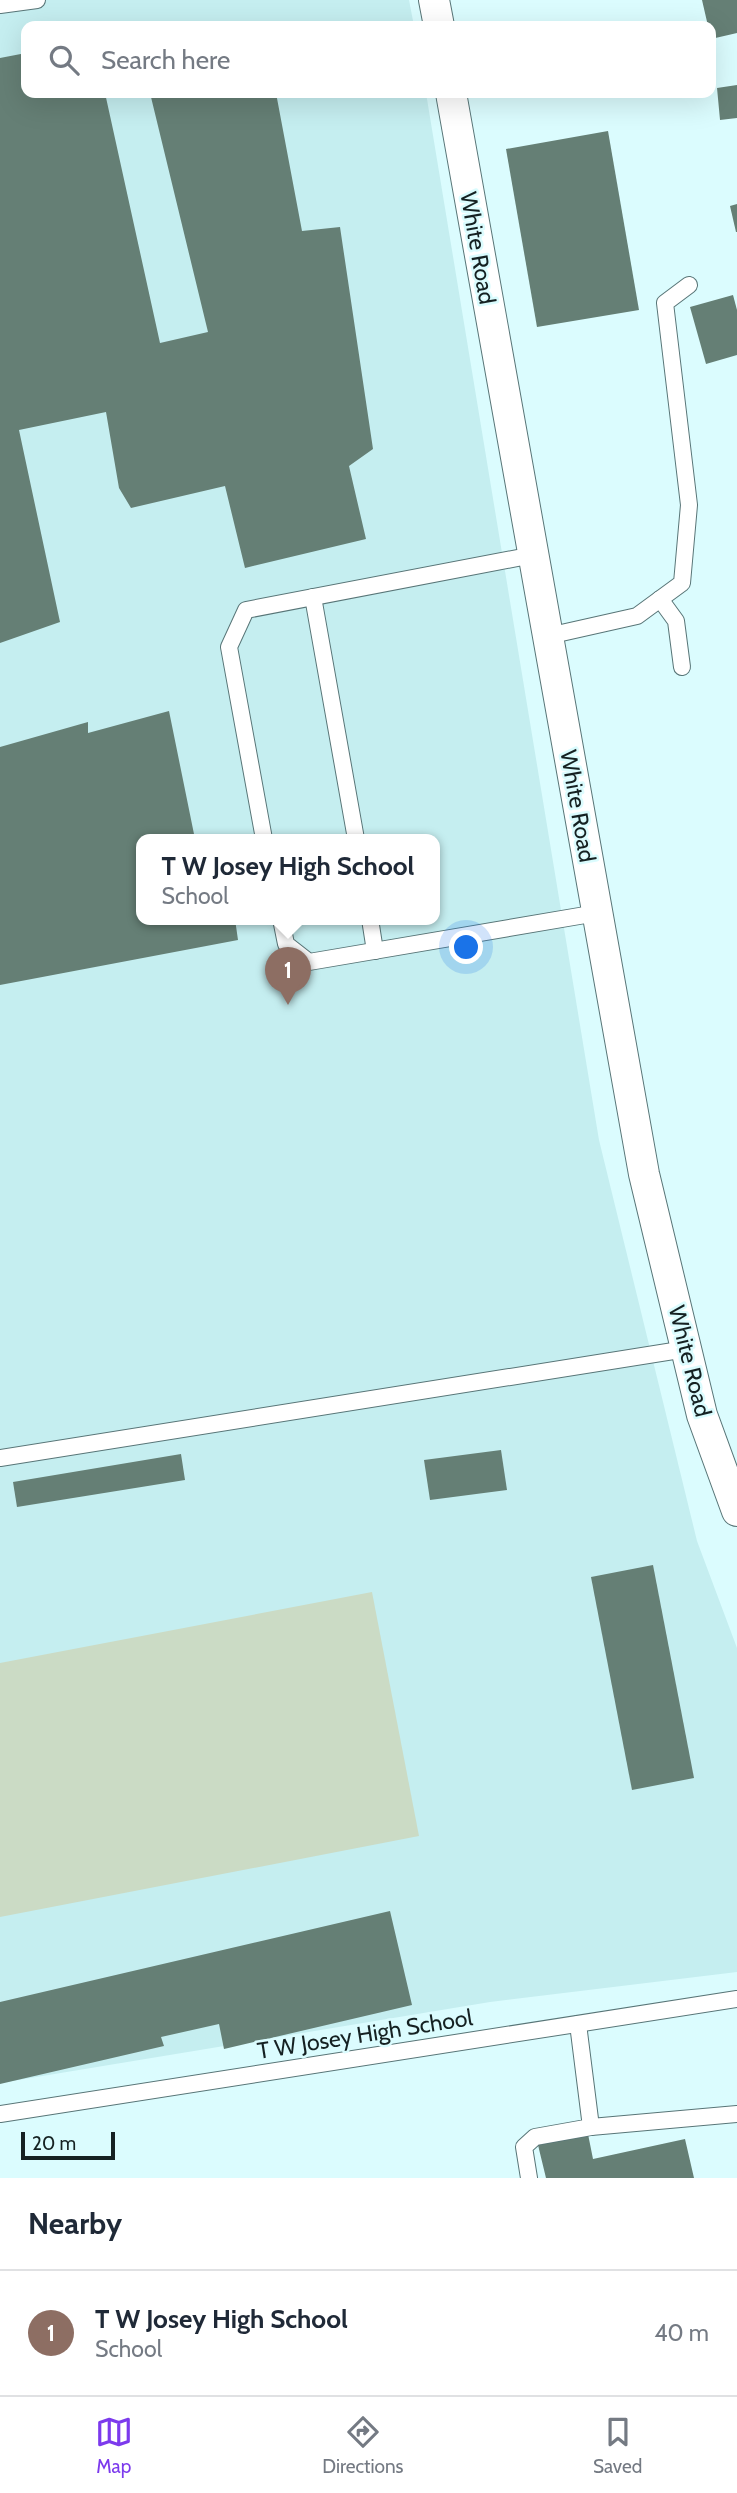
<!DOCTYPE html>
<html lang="en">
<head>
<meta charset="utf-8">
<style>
	:root { --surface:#fff; --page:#f6f6f7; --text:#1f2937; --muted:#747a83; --line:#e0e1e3; --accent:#7c3aed }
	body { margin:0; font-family:Cabin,sans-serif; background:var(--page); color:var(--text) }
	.scale { position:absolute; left:21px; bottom:18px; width:94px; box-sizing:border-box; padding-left:7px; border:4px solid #152122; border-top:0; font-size:19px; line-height:24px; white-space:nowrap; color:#152122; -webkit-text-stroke:5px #dbfcfe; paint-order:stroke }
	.you { position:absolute; left:467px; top:948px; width:24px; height:24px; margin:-18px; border:5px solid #fff; border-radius:50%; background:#1a73e8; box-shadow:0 0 0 10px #1a73e833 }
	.badge { display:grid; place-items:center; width:46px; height:46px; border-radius:50%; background:var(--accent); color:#fff; font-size:23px; font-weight:700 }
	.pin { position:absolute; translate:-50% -58px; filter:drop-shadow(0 2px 4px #0008) }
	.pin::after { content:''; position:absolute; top:37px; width:24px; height:21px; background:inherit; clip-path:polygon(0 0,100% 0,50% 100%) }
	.popup { position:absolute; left:136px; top:834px; width:304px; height:91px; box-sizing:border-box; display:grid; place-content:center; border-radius:14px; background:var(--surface); filter:drop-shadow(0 2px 5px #0005); font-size:23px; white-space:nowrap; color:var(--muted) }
	.popup b { font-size:26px; color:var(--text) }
	.popup::after { content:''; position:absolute; left:50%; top:100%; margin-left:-14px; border:14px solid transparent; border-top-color:var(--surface) }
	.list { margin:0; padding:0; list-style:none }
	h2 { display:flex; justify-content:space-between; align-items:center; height:91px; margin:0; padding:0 28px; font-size:30px }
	h2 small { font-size:23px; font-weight:400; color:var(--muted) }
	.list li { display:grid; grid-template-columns:46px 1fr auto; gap:21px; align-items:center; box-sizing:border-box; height:126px; padding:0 28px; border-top:2px solid var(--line) }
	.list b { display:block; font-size:26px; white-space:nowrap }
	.list p { margin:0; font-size:23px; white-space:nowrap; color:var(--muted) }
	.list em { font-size:23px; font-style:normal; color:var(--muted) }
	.icon { flex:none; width:38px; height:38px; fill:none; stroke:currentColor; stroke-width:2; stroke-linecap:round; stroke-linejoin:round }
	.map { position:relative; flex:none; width:737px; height:2178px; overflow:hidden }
	.search { position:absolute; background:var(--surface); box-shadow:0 7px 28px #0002; left:21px; right:21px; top:21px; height:77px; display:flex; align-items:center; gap:18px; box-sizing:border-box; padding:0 24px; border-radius:14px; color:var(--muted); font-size:26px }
	.sheet { height:217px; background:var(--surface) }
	nav { display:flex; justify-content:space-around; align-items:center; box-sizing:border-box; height:98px; border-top:2px solid var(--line); background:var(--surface); font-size:19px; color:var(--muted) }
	nav a { display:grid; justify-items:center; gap:4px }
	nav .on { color:var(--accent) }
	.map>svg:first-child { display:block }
	.built { fill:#c5eef0; fill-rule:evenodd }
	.garden { fill:#cbdbc5 }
	.building { fill:#657f75 }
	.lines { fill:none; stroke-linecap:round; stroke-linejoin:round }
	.lane-casing { stroke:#587577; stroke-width:18 }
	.street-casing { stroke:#587577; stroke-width:32 }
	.lane { stroke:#fff; stroke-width:16 }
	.street { stroke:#fff; stroke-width:30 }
	.labels { text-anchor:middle; stroke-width:5; stroke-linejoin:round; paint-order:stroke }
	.street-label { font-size:23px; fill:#152122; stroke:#dbfcfe }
</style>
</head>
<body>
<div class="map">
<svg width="737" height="2178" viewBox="0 0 737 2178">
	<rect width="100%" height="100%" fill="#dbfcfe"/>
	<path class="built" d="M0,0H409L414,26H26V93H426L599,1140L697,1541L737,1648V1972L490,2002L0,2083ZM141,839H435V919H141Z"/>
	<path class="garden" d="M372,1592L419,1836L0,1917V1663Z"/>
	<g class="building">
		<path d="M702,0H737V33L711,39V26H708Z"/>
		<path d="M26,53V93H105L160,343L208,332L150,93H276L302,231L340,227L373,449L349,466L366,539L245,568L225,486L131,508L119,488L106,412L19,430L60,622L0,643V58Z"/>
		<path d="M737,85V118L720,120L717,88Z"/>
		<path d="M608,131L639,310L537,327L506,149Z"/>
		<path d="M737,204V232H736L730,206Z"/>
		<path d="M733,295L737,310V355L706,364L690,307Z"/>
		<path d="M169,711L195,839H141V919H235L238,940L0,985V747L88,722V733Z"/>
		<path d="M501,1450L507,1490L430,1500L424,1460Z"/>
		<path d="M181,1454L185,1480L17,1507L13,1482Z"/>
		<path d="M653,1565L694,1778L632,1790L591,1577Z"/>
		<path d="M390,1911L412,2005L224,2049L219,2024L161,2037L164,2046L0,2084V2002Z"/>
		<path d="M588,2134L593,2159L685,2139L694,2178H546L538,2145Z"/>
	</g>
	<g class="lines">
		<defs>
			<g id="lane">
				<path d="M0,5L37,0"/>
				<path d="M313,597L356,839"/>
				<path d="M660,599L676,621L682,667"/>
				<path d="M548,636L637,616L682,583L689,505L665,303L689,285"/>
				<path d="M264,839L229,647L246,610L533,555"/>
				<path d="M281,919L286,944L309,962L597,913"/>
				<path d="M370,919L375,951"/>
				<path d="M0,1458L686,1349"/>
				<path d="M0,2114L737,1999"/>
				<path d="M591,2127L737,2114"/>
				<path d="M529,2178L524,2147L535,2137L591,2127L578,2024"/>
			</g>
			<g id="street">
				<path d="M434,0L439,26"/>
				<path d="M451,93L644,1174L702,1415L737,1511"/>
			</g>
		</defs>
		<use href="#lane" class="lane-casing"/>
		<use href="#street" class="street-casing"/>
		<use href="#lane" class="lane"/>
		<use href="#street" class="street"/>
	</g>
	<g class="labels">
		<g class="street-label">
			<text transform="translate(478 248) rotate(80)" y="8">White Road</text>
			<text transform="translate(578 806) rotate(80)" y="8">White Road</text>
			<text transform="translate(690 1361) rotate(76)" y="8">White Road</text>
			<text transform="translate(365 2034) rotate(-9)" y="8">T W Josey High School</text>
		</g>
	</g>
</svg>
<div class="scale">20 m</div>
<div class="you"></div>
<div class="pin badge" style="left:288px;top:1005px;background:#8d6e63">1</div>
<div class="popup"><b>T W Josey High School</b>School</div>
<div class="search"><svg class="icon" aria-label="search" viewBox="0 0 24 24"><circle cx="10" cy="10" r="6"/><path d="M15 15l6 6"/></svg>Search here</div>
</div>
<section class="sheet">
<h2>Nearby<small></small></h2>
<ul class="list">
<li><span class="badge" style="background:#8d6e63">1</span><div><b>T W Josey High School</b><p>School</p></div><em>40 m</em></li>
</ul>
</section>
<nav>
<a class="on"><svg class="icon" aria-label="map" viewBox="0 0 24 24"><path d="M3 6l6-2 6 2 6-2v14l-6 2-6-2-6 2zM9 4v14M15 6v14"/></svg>Map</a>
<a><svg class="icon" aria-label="directions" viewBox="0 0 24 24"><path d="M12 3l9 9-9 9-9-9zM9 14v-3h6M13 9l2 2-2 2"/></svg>Directions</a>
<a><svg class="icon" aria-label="saved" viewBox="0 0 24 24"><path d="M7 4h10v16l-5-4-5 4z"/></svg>Saved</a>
</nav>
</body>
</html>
